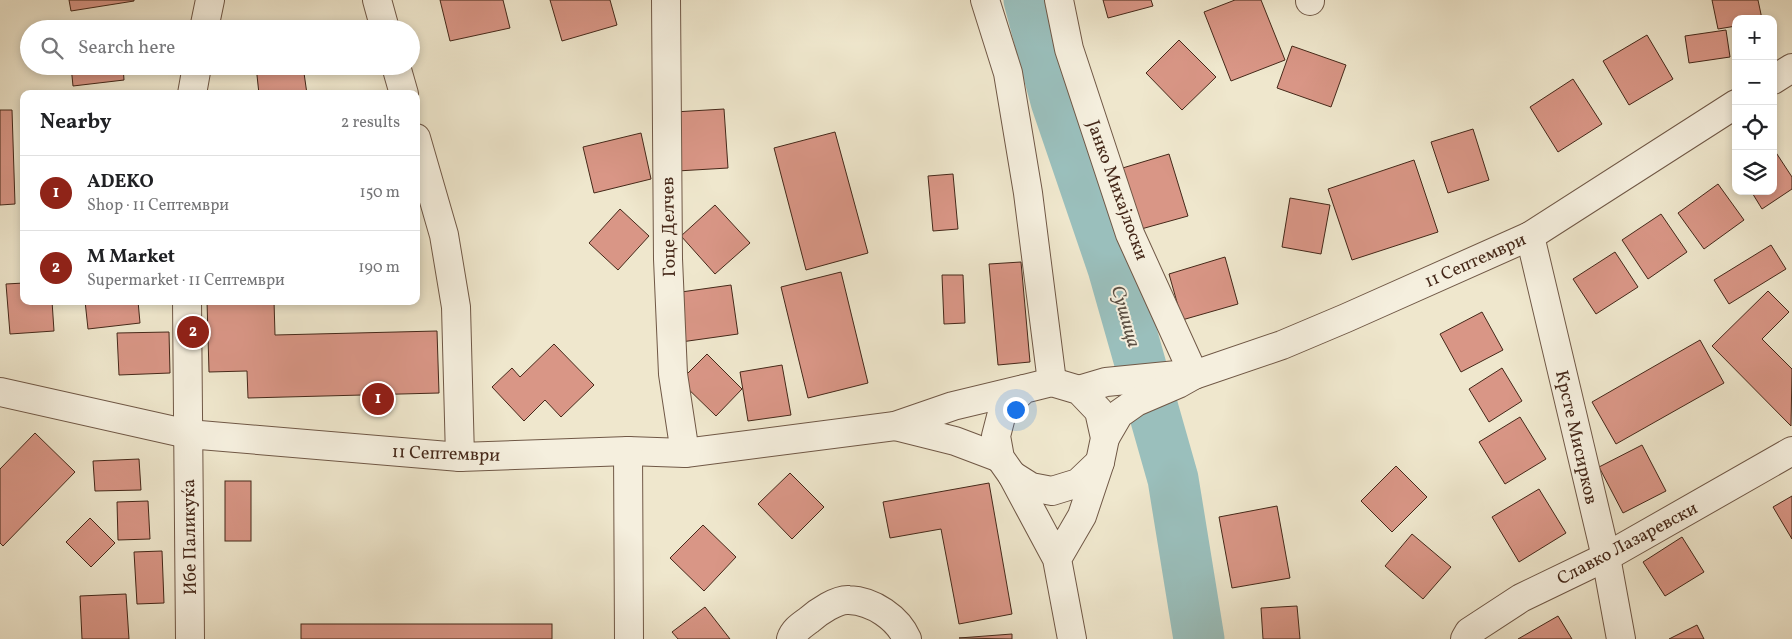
<!DOCTYPE html>
<html lang="en">
<head>
<meta charset="utf-8">
<style>
	:root { --surface:#fff; --page:#f2f2f2; --text:#202124; --muted:#757577; --line:#e0e0e0; --accent:#8f2418 }
	body { margin:0; font-family:Vollkorn,serif; background:var(--page); color:var(--text) }
	.controls { position:absolute; right:15px; top:15px; display:grid; overflow:hidden; border-radius:10px; box-shadow:0 2px 8px #0003 }
	.controls button { width:45px; height:45px; display:grid; place-items:center; padding:0; border:0; border-bottom:1px solid var(--line); background:var(--surface); color:var(--text); font:25px sans-serif }
	.you { position:absolute; left:1015px; top:409px; width:18px; height:18px; margin:-12px; border:4px solid #fff; border-radius:50%; background:#1a73e8; box-shadow:0 0 0 8px #1a73e833 }
	.badge { display:grid; place-items:center; width:32px; height:32px; border-radius:50%; background:var(--accent); color:#fff; font-size:16px; font-weight:700 }
	.pin { position:absolute; translate:-50% -50%; border:2px solid #fff; box-shadow:0 1px 5px #0006 }
	.list { margin:0; padding:0; list-style:none }
	h2 { display:flex; justify-content:space-between; align-items:center; height:65px; margin:0; padding:0 20px; font-size:21px }
	h2 small { font-size:16px; font-weight:400; color:var(--muted) }
	.list li { display:grid; grid-template-columns:32px 1fr auto; gap:15px; align-items:center; box-sizing:border-box; height:75px; padding:0 20px; border-top:1px solid var(--line) }
	.list b { display:block; font-size:19px; white-space:nowrap }
	.list p { margin:0; font-size:16px; white-space:nowrap; color:var(--muted) }
	.list em { font-size:16px; font-style:normal; color:var(--muted) }
	.icon { flex:none; width:28px; height:28px; fill:none; stroke:currentColor; stroke-width:2; stroke-linecap:round; stroke-linejoin:round }
	.map { position:relative; flex:none; width:1792px; height:639px; overflow:hidden }
	.search { position:absolute; background:var(--surface); box-shadow:0 2px 8px #0003; left:20px; top:20px; width:400px; height:55px; display:flex; align-items:center; gap:12px; box-sizing:border-box; padding:0 18px; border-radius:28px; color:var(--muted); font-size:19px }
	.panel { position:absolute; background:var(--surface); box-shadow:0 2px 8px #0003; left:20px; top:90px; width:400px; height:215px; border-radius:10px }
	.map>svg:first-child { display:block }
	.lines { fill:none; stroke-linecap:round; stroke-linejoin:round }
	.river { stroke:#9abfbc; stroke-width:51 }
	.building { fill:#d99686; stroke:#452819 }
	.minor-casing { stroke:#705846; stroke-width:30 }
	.minor { stroke:#f5efde; stroke-width:28 }
	.labels { text-anchor:middle; stroke-width:4; stroke-linejoin:round; paint-order:stroke }
	.street-label { font-size:18px; fill:#452819; stroke:#f5efde }
	.water-label { font-size:19px; font-style:italic; fill:#5a4e42; stroke:#f5efde }
</style>
</head>
<body>
<div class="map">
<svg width="1792" height="639" viewBox="0 0 1792 639">
	<rect width="100%" height="100%" fill="#efe7cd"/>
	<filter id="stains"><feTurbulence type="fractalNoise" baseFrequency=".004" numOctaves="4"/><feColorMatrix values="0 0 0 0 .2 0 0 0 0 .09 0 0 0 0 .02 0 0 0 .5 -.17"/></filter>
	<radialGradient id="worn" r=".72"><stop offset=".6" stop-color="#630" stop-opacity="0"/><stop offset="1" stop-color="#630" stop-opacity=".3"/></radialGradient>
	<g class="lines">
		<path class="river" d="M1029,0L1056,101L1113,268L1173,479L1199,639"/>
	</g>
	<g class="building">
		<path d="M69,0H134V1L71,11Z"/>
		<path d="M440,0H503L510,28L450,41Z"/>
		<path d="M550,0H610L617,25L562,41Z"/>
		<path d="M1103,0H1151L1153,6L1108,18Z"/>
		<path d="M1235,0H1261L1285,60L1231,81L1204,12Z"/>
		<path d="M1712,0H1758L1762,19H1736V26L1718,29Z"/>
		<path d="M1726,30L1730,57L1689,63L1685,36Z"/>
		<path d="M1647,35L1673,79L1629,105L1603,61Z"/>
		<path d="M1179,40L1216,77L1182,110L1146,73Z"/>
		<path d="M1292,46L1346,65L1331,107L1277,88Z"/>
		<path d="M71,66H123L124,80L73,86Z"/>
		<path d="M256,66H303L307,94H259Z"/>
		<path d="M1573,79L1602,124L1558,152L1530,107Z"/>
		<path d="M724,109L728,168L677,171L674,112Z"/>
		<path d="M0,110H12L15,204L0,205Z"/>
		<path d="M1473,129L1489,180L1448,193L1431,142Z"/>
		<path d="M835,132L868,253L806,270L774,148Z"/>
		<path d="M641,133L651,179L594,193L583,147Z"/>
		<path d="M1773,148L1792,177V189L1762,209L1751,191H1773Z"/>
		<path d="M1169,154L1188,216L1134,231L1116,170Z"/>
		<path d="M1414,160L1438,232L1352,260L1328,189Z"/>
		<path d="M953,174L958,229L933,231L928,176Z"/>
		<path d="M1718,184L1744,220L1704,249L1678,213Z"/>
		<path d="M1290,198L1330,205L1321,254L1282,247Z"/>
		<path d="M715,205L750,243L715,274L681,236Z"/>
		<path d="M620,209L649,236L618,270L589,243Z"/>
		<path d="M1661,214L1687,252L1648,279L1622,240Z"/>
		<path d="M1771,245L1786,269L1729,304L1714,280Z"/>
		<path d="M1615,252L1638,287L1596,314L1573,279Z"/>
		<path d="M1225,257L1238,304L1182,320L1169,274Z"/>
		<path d="M1021,262L1030,362L998,365L989,264Z"/>
		<path d="M841,272L868,383L808,398L781,287Z"/>
		<path d="M942,275H963L965,323L944,324Z"/>
		<path d="M24,283V301H52L54,331L10,334L6,284Z"/>
		<path d="M731,285L738,334L681,342L674,293Z"/>
		<path d="M1768,291L1789,312L1762,339L1792,369L1791,426L1712,346Z"/>
		<path d="M85,301H138L140,323L88,329Z"/>
		<path d="M207,301H274L275,335L437,331L439,393L248,398L247,371L209,372Z"/>
		<path d="M1482,312L1503,350L1461,372L1440,334Z"/>
		<path d="M169,332L170,373L119,375L117,333Z"/>
		<path d="M1700,340L1724,383L1616,444L1592,402Z"/>
		<path d="M554,344L594,385L561,417L545,400L524,421L492,387L512,368L520,377Z"/>
		<path d="M707,354L742,389L716,416L680,381Z"/>
		<path d="M782,365L791,415L748,421L740,372Z"/>
		<path d="M1502,368L1522,401L1489,422L1469,389Z"/>
		<path d="M1520,417L1546,459L1505,484L1479,442Z"/>
		<path d="M35,433L75,472L3,546L0,543V469Z"/>
		<path d="M1642,445L1666,491L1623,513L1599,467Z"/>
		<path d="M139,459L141,490L95,491L93,461Z"/>
		<path d="M1396,466L1427,497L1392,532L1361,501Z"/>
		<path d="M790,473L824,507L792,539L758,504Z"/>
		<rect x="225" y="481" width="26" height="60"/>
		<path d="M989,483L1012,614L959,624L941,529L890,538L883,502Z"/>
		<path d="M1539,489L1566,533L1519,562L1492,517Z"/>
		<path d="M1792,496V539L1773,507Z"/>
		<path d="M148,501L150,539L118,540L117,502Z"/>
		<path d="M1277,506L1290,578L1232,588L1219,517Z"/>
		<path d="M90,518L115,543L91,567L66,542Z"/>
		<path d="M703,525L736,557L704,591L670,558Z"/>
		<path d="M1412,534L1451,567L1423,599L1385,566Z"/>
		<path d="M1682,537L1704,572L1665,596L1643,562Z"/>
		<path d="M162,551L164,603L137,604L134,552Z"/>
		<path d="M126,594L129,639H82L80,596Z"/>
		<path d="M1297,606L1300,639H1263L1261,608Z"/>
		<path d="M705,607L730,639H678L672,632Z"/>
		<path d="M1558,616L1572,639H1518Z"/>
		<rect x="301" y="624" width="251" height="15"/>
		<path d="M1697,625L1704,639H1669Z"/>
		<path d="M1012,634V639L959,638Z"/>
	</g>
	<g class="lines">
		<defs>
			<g id="minor">
				<path d="M377,0L385,29"/>
				<path d="M666,0L668,259L673,374L685,453"/>
				<path d="M985,0L1008,73L1028,193L1052,382"/>
				<path d="M1059,0L1069,49L1130,234L1194,375"/>
				<path d="M1310,0V1"/>
				<path d="M204,29L210,0"/>
				<path d="M396,66L404,94"/>
				<path d="M1773,80L1792,68"/>
				<path d="M192,94L197,66"/>
				<path d="M416,138L444,235L456,307L460,457"/>
				<path d="M1530,236L1606,557L1621,639"/>
				<path d="M187,301L190,639"/>
				<path d="M1079,390L1106,382L1177,375"/>
				<path d="M0,392L188,434L460,457L628,451L685,453L895,426L953,406L1024,389"/>
				<path d="M895,426L955,441L1000,458"/>
				<path d="M1105,438L1119,414L1136,402L1178,384L1194,375L1282,345L1346,318L1530,236L1736,104"/>
				<path d="M628,451L629,639"/>
				<path d="M1012,475L1031,487L1052,491L1078,483L1100,462"/>
				<path d="M1057,559L1082,516L1100,462L1105,438L1099,411L1079,390L1052,382L1024,389L1003,409L996,436L1000,458L1012,475L1057,559L1072,639"/>
				<path d="M791,639C794,630 801,626 809,620C818,612 837,599 849,600C873,601 898,618 907,639"/>
				<path d="M1465,639L1469,632L1521,598L1606,557L1792,451"/>
			</g>
		</defs>
		<use href="#minor" class="minor-casing"/>
		<use href="#minor" class="minor"/>
	</g>
	<g class="labels">
		<g class="street-label">
			<text transform="translate(1118 190) rotate(70)" y="6">Јанко Михајлоски</text>
			<text transform="translate(668 227) rotate(-91)" y="6">Гоце Делчев</text>
			<text transform="translate(1475 260) rotate(-24)" y="6">11 Септември</text>
			<text transform="translate(1577 437) rotate(77)" y="6">Крсте Мисирков</text>
			<text transform="translate(446 453) rotate(2)" y="6">11 Септември</text>
			<text transform="translate(189 537) rotate(-91)" y="6">Ибе Паликуќа</text>
			<text transform="translate(1627 543) rotate(-28)" y="6">Славко Лазаревски</text>
		</g>
		<g class="water-label">
			<text transform="translate(1127 316) rotate(74)" y="7">Сушица</text>
		</g>
	</g>
	<rect width="100%" height="100%" filter="url(#stains)"/>
	<rect width="100%" height="100%" fill="url(#worn)"/>
</svg>
<div class="controls">
<button>+</button>
<button>−</button>
<button><svg class="icon" aria-label="locate" viewBox="0 0 24 24"><circle cx="12" cy="12" r="6"/><path d="M12 2v4M12 18v4M2 12h4M18 12h4"/></svg></button>
<button><svg class="icon" aria-label="layers" viewBox="0 0 24 24"><path d="M12 4l9 5-9 5-9-5zM3 14l9 5 9-5"/></svg></button>
</div>
<div class="you"></div>
<div class="pin badge" style="left:378px;top:399px">1</div>
<div class="pin badge" style="left:193px;top:332px">2</div>
<div class="search"><svg class="icon" aria-label="search" viewBox="0 0 24 24"><circle cx="10" cy="10" r="6"/><path d="M15 15l6 6"/></svg>Search here</div>
<section class="panel">
<h2>Nearby<small>2 results</small></h2>
<ul class="list">
<li><span class="badge">1</span><div><b>ADEKO</b><p>Shop · 11 Септември</p></div><em>150 m</em></li>
<li><span class="badge">2</span><div><b>M Market</b><p>Supermarket · 11 Септември</p></div><em>190 m</em></li>
</ul>
</section>
</div>
</body>
</html>
